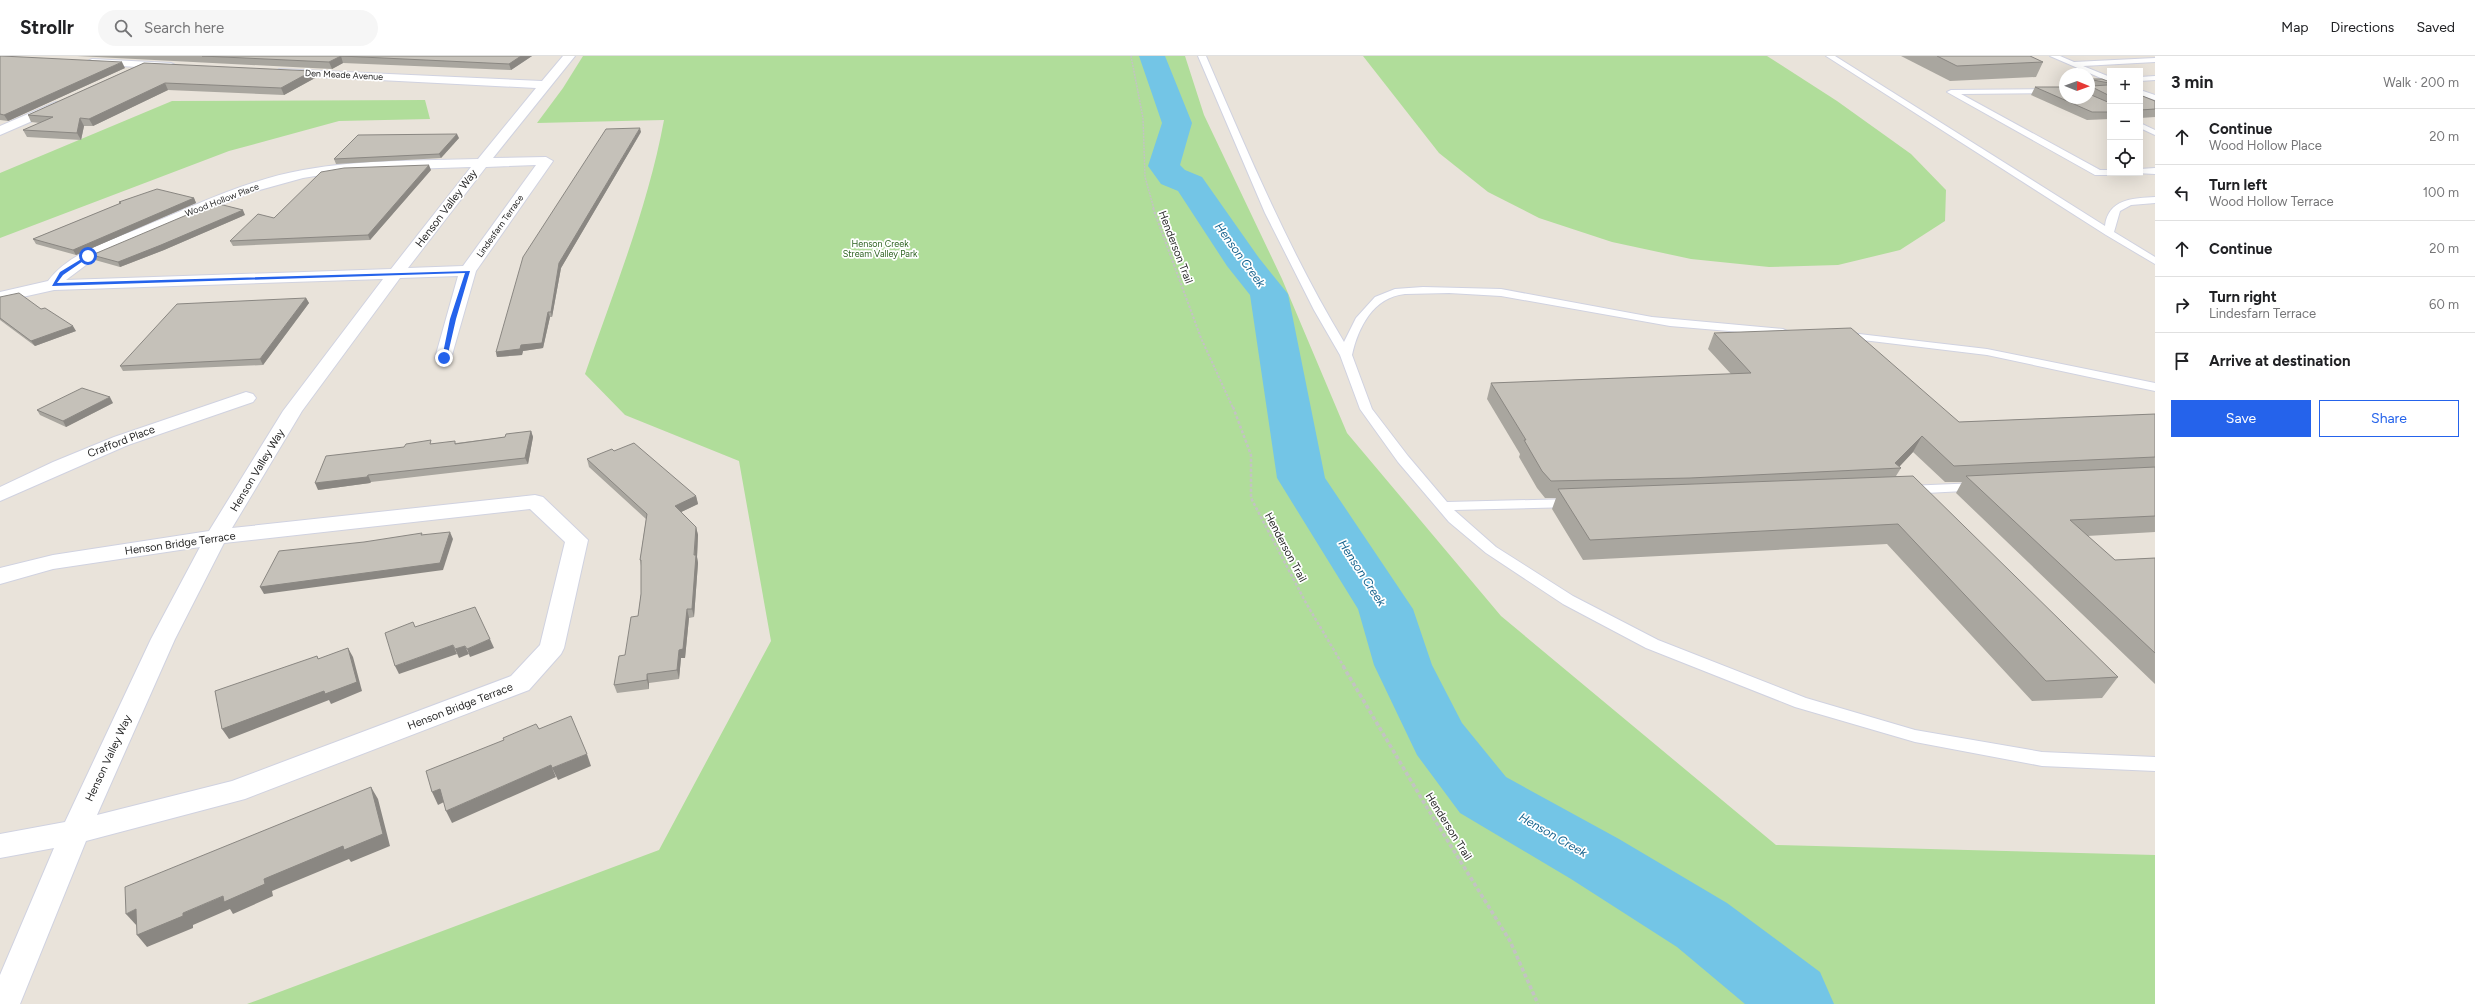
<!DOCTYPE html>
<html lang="en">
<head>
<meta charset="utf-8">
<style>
	:root { --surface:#fff; --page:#f6f6f6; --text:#202124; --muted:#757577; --line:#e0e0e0; --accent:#2563eb }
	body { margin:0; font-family:Figtree,sans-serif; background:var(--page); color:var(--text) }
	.controls { position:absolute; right:12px; top:12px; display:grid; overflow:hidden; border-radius:0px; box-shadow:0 4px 16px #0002 }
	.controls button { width:36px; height:36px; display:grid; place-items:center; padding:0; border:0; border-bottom:1px solid var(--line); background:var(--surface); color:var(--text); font:20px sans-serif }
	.compass { position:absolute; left:2059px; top:12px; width:36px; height:36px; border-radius:50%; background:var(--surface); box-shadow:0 4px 16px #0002; rotate:91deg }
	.stop { position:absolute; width:12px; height:12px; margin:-9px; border:3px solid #2563eb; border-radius:50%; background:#fff }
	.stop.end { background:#2563eb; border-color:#fff; box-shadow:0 1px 4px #0008 }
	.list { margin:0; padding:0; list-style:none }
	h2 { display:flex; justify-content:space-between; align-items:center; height:52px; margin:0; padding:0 16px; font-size:17px }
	h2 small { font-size:13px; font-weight:400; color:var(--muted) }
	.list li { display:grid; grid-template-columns:26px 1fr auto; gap:12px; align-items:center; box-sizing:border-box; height:56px; padding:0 16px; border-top:1px solid var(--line) }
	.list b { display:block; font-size:15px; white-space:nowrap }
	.list p { margin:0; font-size:13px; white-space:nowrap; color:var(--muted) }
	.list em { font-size:13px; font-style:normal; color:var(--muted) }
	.actions { display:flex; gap:8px; padding:12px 16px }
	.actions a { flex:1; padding:9px 0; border:1px solid var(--accent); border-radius:0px; text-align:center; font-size:14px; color:var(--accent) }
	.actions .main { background:var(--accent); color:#fff }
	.icon { flex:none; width:22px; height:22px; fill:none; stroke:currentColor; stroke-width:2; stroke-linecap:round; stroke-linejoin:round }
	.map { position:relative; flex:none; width:2155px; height:948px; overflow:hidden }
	header { display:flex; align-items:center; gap:24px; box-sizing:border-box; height:56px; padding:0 20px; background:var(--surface); border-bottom:1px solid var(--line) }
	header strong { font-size:19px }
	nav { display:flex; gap:22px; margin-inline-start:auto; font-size:14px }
	.search { width:280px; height:36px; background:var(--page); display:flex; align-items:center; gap:10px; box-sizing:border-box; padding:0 14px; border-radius:22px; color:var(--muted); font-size:15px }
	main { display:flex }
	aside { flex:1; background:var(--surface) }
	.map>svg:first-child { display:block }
	.green { fill:#b0dd9a }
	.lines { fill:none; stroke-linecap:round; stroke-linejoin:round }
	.river { fill:#73c5e6; fill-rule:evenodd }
	.lane-casing { stroke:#d0d2e0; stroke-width:2 }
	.street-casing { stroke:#d0d2e0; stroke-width:2 }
	.path-far3 { stroke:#c3c3c3; stroke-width:1.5; stroke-dasharray:2 1; stroke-linecap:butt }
	.path-far2 { stroke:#c3c3c3; stroke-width:2; stroke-dasharray:2.5 1.5; stroke-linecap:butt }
	.path-far1 { stroke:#c3c3c3; stroke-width:2.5; stroke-dasharray:3 2; stroke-linecap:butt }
	.path { stroke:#c3c3c3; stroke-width:3.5; stroke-dasharray:4 2.5; stroke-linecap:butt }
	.lane { fill:#fff; fill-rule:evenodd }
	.street { fill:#fff; fill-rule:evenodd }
	.wall { fill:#a9a69f }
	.shaded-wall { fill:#8a8782 }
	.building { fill:#c5c1b9; stroke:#8a8782; fill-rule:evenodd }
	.route { fill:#2563eb }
	.labels { text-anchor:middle; stroke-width:3.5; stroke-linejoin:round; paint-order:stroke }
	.far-street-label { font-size:9px; fill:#282828; stroke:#fff }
	.far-park-label { font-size:9px; fill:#2a5f1e; stroke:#fff }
	.street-label { font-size:11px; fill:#282828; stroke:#fff }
	.water-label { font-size:12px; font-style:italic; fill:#16638e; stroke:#fff }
</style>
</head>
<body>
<header>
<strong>Strollr</strong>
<div class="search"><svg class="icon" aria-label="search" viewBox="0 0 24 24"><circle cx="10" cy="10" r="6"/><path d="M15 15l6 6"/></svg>Search here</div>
<nav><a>Map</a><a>Directions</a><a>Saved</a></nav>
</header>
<main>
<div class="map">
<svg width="2155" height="948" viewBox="0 0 2155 948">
	<rect width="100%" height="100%" fill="#e9e3da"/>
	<g class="green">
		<path d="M583,0H1185L1204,59L1282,223L1347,377L1501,560L1776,789L2155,799V948H247L659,794L771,585L739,405L625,359L585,318C614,234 648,151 664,64L537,67L563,32Z"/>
		<path d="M1363,0H1767L1837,45L1911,98L1946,134L1945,165L1900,194L1838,209L1769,211L1691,203L1612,186L1539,162L1488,136L1439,97Z"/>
		<path d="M425,44L430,63L339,65L229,95L0,182V117L172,45Z"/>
	</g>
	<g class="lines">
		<path class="river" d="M1139,0H1165L1192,67L1180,109L1185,114L1202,121L1259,202L1288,238L1325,422L1413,553L1432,609L1462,667L1506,721L1619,783L1727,847L1820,916L1834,948H1745L1677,891L1571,823L1460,757L1417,699L1374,609L1358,553L1277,422L1250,239L1227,210L1178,135L1161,128L1148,110L1162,67Z"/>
		<defs>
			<g id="lane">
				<path d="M1198,0H1206C1248,97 1289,195 1344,286L1356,262L1375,241L1395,233L1423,231L1501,233L1652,261L1783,273L1789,276L1783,279L1764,278L1670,270L1501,240L1449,237L1405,238C1373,241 1358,272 1352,299L1372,353L1408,400L1447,446L1573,443L1580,447L1573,451L1454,454L1496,491L1573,540L1658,584L1806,642L1915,674L2042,696L2155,701V715L2042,710L1915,686L1795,651L1646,592L1563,548L1486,497L1449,466L1398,406L1360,353L1340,299L1314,254L1265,157Z"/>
				<path d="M1826,0H1835L2105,170C2108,143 2133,142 2155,141V147L2131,149L2120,155L2114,176L2155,201V208L2106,179Z"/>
				<path d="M2050,0H2060L2074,6L2155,2V6L2083,10L2110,21V26Z"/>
				<path d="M2155,20V24L2140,25V21Z"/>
				<path d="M2065,33V37L1961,38L2100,114H2110V117H2114L2113,119H2095L1947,36L1951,34Z"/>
				<path d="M2140,34L2155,39V44L2140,39Z"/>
				<path d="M2140,67L2155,74V79L2140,72Z"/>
				<path d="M2155,112V118L2136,117H2140V113Z"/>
				<path d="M1842,276L1987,293L2155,327V335L1987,299L1838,281V277Z"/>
				<path d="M1978,427L1983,428L1985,431L1983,434L1907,438L1900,434L1907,430Z"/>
			</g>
			<g id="street">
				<path d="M563,0H575L493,102L546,101L553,105L476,215L450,306H438L435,302L458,220L400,222L302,355L232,472L535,439L543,441L588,484L564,592L561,598L529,634L245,743L86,785L20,948H0V919L54,792L0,802V778L65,766L151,583L200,491L53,513L0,528V512L53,499L209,475L283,355L383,223L54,234L0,246V236L48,225C69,197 107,186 138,173C192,151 246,124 303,114C361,103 420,105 478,103L536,32L283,19L277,15L279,13L542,25ZM536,109L463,210L408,212L486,111ZM471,111L391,213L66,224L94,203L249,137L303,122L346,115ZM530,453L565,486L540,589L511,620L232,725L97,759L175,583L224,487Z"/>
				<path d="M92,3L171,7L177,10L171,13L88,8L86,6Z"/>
				<path d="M56,46L60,47L62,50L60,53L0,79V70Z"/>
				<path d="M246,336L253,338L256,342L253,346L128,389L0,445V431L53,406L114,381Z"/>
			</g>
		</defs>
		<use href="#lane" class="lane-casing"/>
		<use href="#street" class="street-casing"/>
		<path class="path-far3" d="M1131,0L1143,62L1145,121L1154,153"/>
		<path class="path-far2" d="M1153,152L1201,282L1233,352"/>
		<path class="path-far1" d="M1233,351L1251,399V442L1306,547L1344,611"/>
		<path class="path" d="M1343,610L1423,745L1510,885L1538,948"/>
		<use href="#lane" class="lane"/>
		<use href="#street" class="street"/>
	</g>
	<g class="wall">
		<path d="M0,0L125,12L8,65L0,64Z"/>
		<path d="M77,0H532L511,14L343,7L332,13Z"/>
		<path d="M1901,0H2030L2043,6L2036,21L1950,25Z"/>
		<path d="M144,7L315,22L284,39L168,34L93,70H84L81,84L27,81L23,74L40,67L31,66L28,59Z"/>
		<path d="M2089,23L2110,26V63L2087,64L2031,39L2035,31L2065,42Z"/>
		<path d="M2140,39L2155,45V61L2140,62Z"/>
		<path d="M641,76L561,212L552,261H550L543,292L523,295L522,299L497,301L496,296Z"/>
		<path d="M459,82L441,102L336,108L334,103Z"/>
		<path d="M431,114L370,184L233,190L230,185L274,162Z"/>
		<path d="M194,142L196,147L76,199L36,188L33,183L119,148V146Z"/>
		<path d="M245,159L164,194L120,211L95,204L92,199Z"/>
		<path d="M0,241L41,253L76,275L35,290L0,264Z"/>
		<path d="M306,242L309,247L263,309L123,315L120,310Z"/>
		<path d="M1714,277L1959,366L2155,358V476L2087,480L2115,504L2155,502V628L1956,437L1962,426H1945L1913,396L1899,411L1901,412L1896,420L2118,621L2102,642L2032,645L1887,488L1583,504L1552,453L1556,442H1545L1537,432L1519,401L1520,398L1487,343L1491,327L1731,318L1708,293Z"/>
		<path d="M113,347L66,371L40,359L37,354Z"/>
		<path d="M531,375L533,381L528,408L371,426L370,427L318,434L432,388L456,387L505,381Z"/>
		<path d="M614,395L696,440L698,448L681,456L696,471L698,479L697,501L698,507L694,561L689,562L685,602H681L679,623L649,627V633L617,637L614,629L625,599L638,560L641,538V510L640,504L646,463L589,411L587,403Z"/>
	</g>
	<g class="shaded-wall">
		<path d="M341,0L343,7L332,13L329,6Z"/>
		<path d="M521,0H532L511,14L509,8Z"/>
		<path d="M122,6L125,12L8,65L4,59Z"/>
		<path d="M312,15L315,22L284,39L281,32Z"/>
		<path d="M165,27L168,34L93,70L89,63Z"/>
		<path d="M2094,32L2090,40H2089V33Z"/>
		<path d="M80,62L84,70L81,84L77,77Z"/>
		<path d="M640,72L641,76L561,212L552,261L551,256L559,207Z"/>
		<path d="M457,78L459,82L441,102L439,98Z"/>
		<path d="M429,109L431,114L370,184L368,179Z"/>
		<path d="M194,142L196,147L76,199L73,194Z"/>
		<path d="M243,154L245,159L164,194L120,211L118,206Z"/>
		<path d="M306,242L309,247L263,309L260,303Z"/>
		<path d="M548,256L550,261L543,292L523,295L522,299L497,301L496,296L521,289Z"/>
		<path d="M73,270L76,275L35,290L31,285Z"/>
		<path d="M110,341L113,347L66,371L63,365Z"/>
		<path d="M531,375L533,381L528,408L525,402Z"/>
		<path d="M1922,380L1913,396L1898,412L1895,407Z"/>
		<path d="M368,419L371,426L370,427L318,434L315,427Z"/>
		<path d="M696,440L698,448L677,458L675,450Z"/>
		<path d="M696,471L698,479L697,501L698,507L694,561L692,553Z"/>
		<path d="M450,476L453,483L443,514L264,538L260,531Z"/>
		<path d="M687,553L689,562L685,602H681L679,623L677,614L679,594Z"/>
		<path d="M490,583L494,592L470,601L467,593Z"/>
		<path d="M453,589L457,598L399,618L395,610Z"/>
		<path d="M465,590L469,598L459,602L455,593Z"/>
		<path d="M348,592L353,601L362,635L331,648L329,644L229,683L222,673Z"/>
		<path d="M647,618L649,627V633L647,624Z"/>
		<path d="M587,698L591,710L558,724L552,712Z"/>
		<path d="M551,709L556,721L452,767L446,755Z"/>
		<path d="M371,731L378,743L390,790L351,806L349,803L272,835L273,840L233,858L230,853L193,869V872L147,891L137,879L183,857L264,823Z"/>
		<path d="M440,733L446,745L438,749L432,736Z"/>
		<path d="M136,853L137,870L126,858Z"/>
	</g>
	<g class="building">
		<path d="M0,0H2L122,6L4,59L0,58Z"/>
		<path d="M202,0H521L509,8L341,0L329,6Z"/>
		<path d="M1937,0H2030L2043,6L1957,10Z"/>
		<path d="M144,7L312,15L281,32L165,27L89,63L80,62L77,77L23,74L53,61L28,59Z"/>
		<path d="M2089,23H2102L2110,26V40L2094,32L2089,33ZM2093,24L2109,27L2107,29L2092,30Z"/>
		<path d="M2035,31H2065V42H2089V38L2110,47V56H2092Z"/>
		<path d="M2140,39L2155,45V53L2140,54Z"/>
		<path d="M640,72L559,207L551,256H548L542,287L521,289L520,293L496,296L523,201L606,73Z"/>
		<path d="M457,78L439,98L334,103L358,79Z"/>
		<path d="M429,109L368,179L230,185L258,158L274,162L321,116L344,112Z"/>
		<path d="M157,133L194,142L73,194L33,183L121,147L119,146Z"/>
		<path d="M215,147L243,154L161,189L118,206L92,199Z"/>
		<path d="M19,237L41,253L45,252L73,270L31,285L0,262V241Z"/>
		<path d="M306,242L260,303L120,310L177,248Z"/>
		<path d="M1851,272L1959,366L2155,358V401L1954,410L1922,380L1895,407L1901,412L1690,422L1551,425L1542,415L1524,384H1526L1491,327L1751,317L1714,277Z"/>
		<path d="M82,332L110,341L63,365L37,354Z"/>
		<path d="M531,375L525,402L368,419L367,421L315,427L326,400L404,391L406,388L431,384L430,388L455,385V388L505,381L506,378Z"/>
		<path d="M634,387L696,440L675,450L696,471L694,499H696L692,553H687L683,593L679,594L677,614L647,618V624L614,629L619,600L625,599L631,561L638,560L641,538V504H640L647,458L587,403L612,393L614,395Z"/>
		<path d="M2155,411V460L2070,464L2115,504L2155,502V597L1966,420Z"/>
		<path d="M1913,420L2118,621L2046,625L1898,468L1590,484L1558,433Z"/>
		<path d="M450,476L440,507L260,531L279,495L364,486L422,477L421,479Z"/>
		<path d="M475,551L490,583L467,593L465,590L455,593L453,589L395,610L385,577L413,566L415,571Z"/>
		<path d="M348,592L357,626L325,638L324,635L222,673L215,635L317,600L318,603Z"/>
		<path d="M571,660L587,698L552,712L551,709L446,755L440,733L432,736L426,715L504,684L503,682L536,668L539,673Z"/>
		<path d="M371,731L383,778L344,794L343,790L264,823L265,828L224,846L223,840L183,857V860L137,879L136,853L126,858L125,831Z"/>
	</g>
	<path class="route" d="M88,199L89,201L63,219L57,227L470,215L456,263L447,302L444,304L442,302L450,263L465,217L52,230L60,216Z"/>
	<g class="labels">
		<g class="far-street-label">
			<text transform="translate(344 19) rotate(3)" y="3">Den Meade Avenue</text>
			<text transform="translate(222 144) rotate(-21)" y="3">Wood Hollow Place</text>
			<text transform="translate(500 170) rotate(-55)" y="3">Lindesfarn Terrace</text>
		</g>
		<g class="far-park-label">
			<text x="880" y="191">Henson Creek<tspan x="880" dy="10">Stream Valley Park</tspan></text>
		</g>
		<g class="street-label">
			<text transform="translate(446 152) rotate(-53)" y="4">Henson Valley Way</text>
			<text transform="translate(1176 191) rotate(69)" y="4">Henderson Trail</text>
			<text transform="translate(121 385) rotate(-21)" y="4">Crafford Place</text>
			<text transform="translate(257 414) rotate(-59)" y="4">Henson Valley Way</text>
			<text transform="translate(180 487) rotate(-8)" y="4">Henson Bridge Terrace</text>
			<text transform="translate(1286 491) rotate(62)" y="4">Henderson Trail</text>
			<text transform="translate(460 650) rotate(-21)" y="4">Henson Bridge Terrace</text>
			<text transform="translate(108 702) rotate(-65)" y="4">Henson Valley Way</text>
			<text transform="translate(1449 770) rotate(58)" y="4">Henderson Trail</text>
		</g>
		<g class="water-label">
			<text transform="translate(1240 199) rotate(54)" y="4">Henson Creek</text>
			<text transform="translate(1362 517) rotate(57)" y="4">Henson Creek</text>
			<text transform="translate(1553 779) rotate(30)" y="4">Henson Creek</text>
		</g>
	</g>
</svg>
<div class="controls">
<button>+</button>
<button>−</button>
<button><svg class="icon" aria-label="locate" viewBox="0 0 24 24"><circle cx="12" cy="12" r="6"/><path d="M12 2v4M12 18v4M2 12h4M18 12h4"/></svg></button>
</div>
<svg class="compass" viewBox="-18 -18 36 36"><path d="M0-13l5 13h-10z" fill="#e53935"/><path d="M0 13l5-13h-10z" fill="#757577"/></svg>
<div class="stop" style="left:88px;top:200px"></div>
<div class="stop end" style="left:444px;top:302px"></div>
</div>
<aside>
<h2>3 min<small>Walk · 200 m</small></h2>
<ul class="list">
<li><svg class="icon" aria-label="ahead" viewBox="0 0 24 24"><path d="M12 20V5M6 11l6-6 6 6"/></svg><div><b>Continue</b><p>Wood Hollow Place</p></div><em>20 m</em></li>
<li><svg class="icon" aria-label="left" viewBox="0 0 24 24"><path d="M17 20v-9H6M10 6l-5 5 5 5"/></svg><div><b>Turn left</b><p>Wood Hollow Terrace</p></div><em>100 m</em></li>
<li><svg class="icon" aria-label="ahead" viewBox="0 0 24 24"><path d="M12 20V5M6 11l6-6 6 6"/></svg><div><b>Continue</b></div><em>20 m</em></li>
<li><svg class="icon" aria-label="right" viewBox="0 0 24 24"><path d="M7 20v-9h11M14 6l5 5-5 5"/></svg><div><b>Turn right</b><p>Lindesfarn Terrace</p></div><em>60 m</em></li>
<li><svg class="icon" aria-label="arrive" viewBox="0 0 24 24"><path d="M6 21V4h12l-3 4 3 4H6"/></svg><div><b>Arrive at destination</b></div></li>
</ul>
<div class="actions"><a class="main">Save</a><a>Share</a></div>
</aside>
</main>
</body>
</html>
